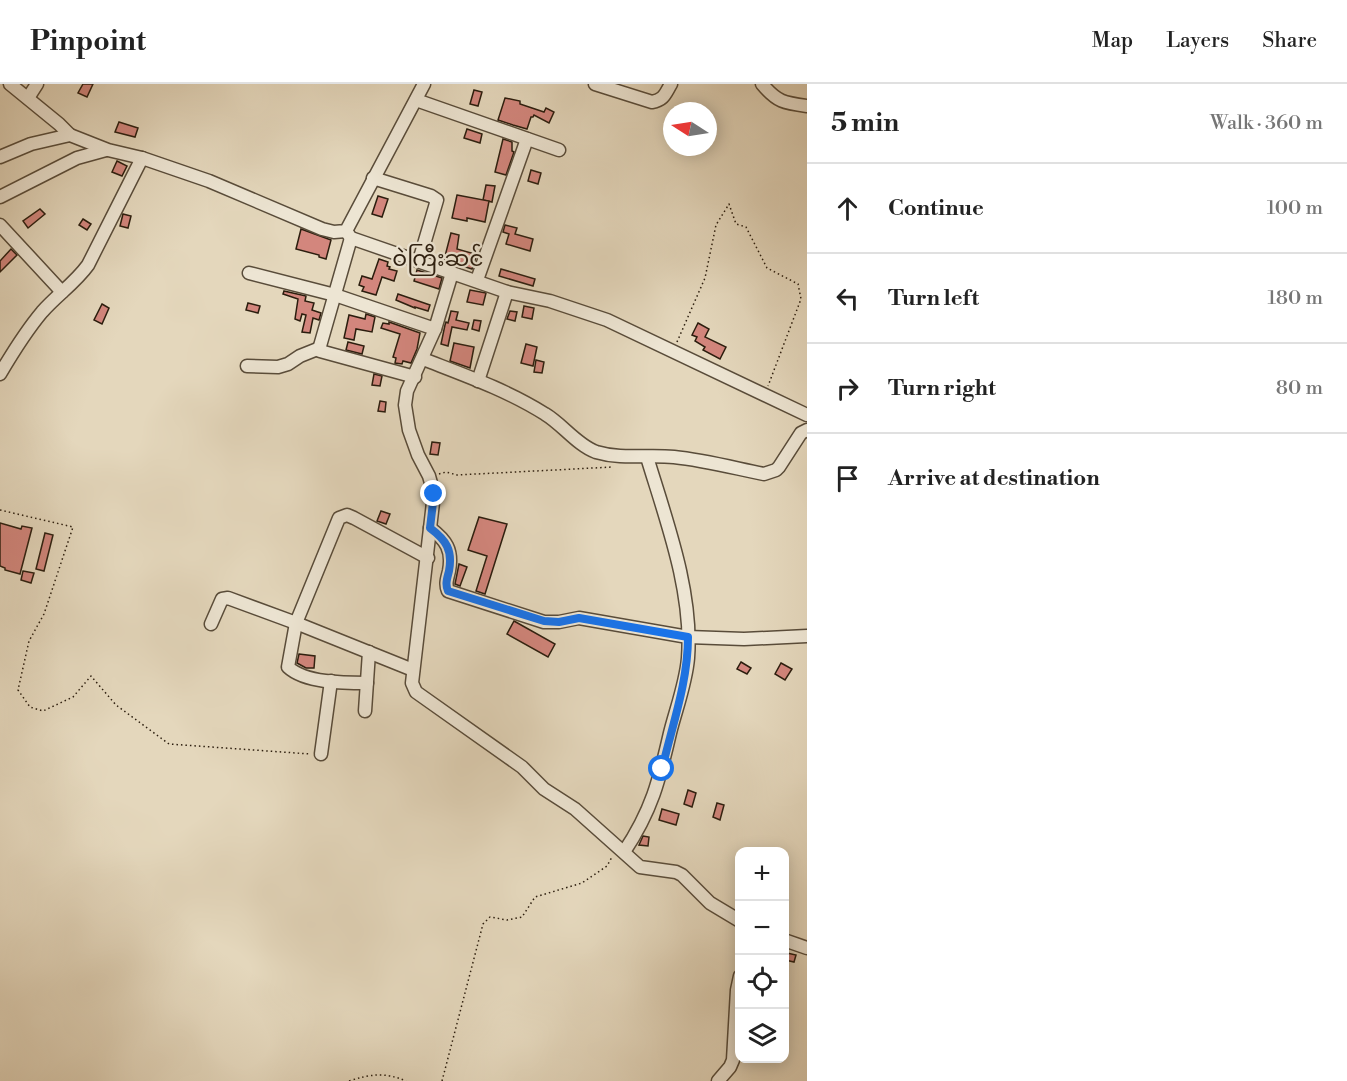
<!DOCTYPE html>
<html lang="en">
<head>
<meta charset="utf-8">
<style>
	:root { --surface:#fff; --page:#f2f2f2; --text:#222; --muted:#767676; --line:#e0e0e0 }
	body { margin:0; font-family:"Libre Bodoni","Noto Sans Myanmar",serif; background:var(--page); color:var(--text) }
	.controls { position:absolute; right:18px; bottom:18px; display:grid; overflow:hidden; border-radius:12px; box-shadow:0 3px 15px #0003 }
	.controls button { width:54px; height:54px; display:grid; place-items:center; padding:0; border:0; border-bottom:2px solid var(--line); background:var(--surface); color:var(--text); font:30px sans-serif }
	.compass { position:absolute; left:663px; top:18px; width:54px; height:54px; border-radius:50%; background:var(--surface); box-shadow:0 3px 15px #0003; rotate:282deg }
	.stop { position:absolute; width:18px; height:18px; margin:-14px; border:4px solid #1a73e8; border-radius:50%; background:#fff }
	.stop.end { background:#1a73e8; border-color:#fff; box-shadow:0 2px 6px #0008 }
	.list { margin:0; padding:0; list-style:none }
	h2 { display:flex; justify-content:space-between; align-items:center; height:78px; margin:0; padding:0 24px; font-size:26px }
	h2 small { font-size:20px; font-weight:400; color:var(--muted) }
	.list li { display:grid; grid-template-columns:39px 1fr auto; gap:18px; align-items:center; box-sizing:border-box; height:90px; padding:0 24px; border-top:2px solid var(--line) }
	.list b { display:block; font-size:22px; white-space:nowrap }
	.list em { font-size:20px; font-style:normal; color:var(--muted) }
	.icon { flex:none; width:33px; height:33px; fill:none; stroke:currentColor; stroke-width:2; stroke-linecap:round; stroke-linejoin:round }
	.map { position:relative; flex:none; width:807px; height:997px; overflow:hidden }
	header { display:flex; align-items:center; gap:36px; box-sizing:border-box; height:84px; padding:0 30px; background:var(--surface); border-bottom:2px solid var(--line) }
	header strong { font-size:28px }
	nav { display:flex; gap:33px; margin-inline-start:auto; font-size:21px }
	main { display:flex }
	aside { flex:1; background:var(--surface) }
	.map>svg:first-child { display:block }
	.building { fill:#d3867d; stroke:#2b1d0e; stroke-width:1.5 }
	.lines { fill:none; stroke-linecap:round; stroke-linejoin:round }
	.minor-casing { stroke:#594c3a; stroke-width:15 }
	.path { stroke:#2b1d0e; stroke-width:1.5; stroke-dasharray:1.5 3; stroke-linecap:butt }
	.minor { stroke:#ede5d3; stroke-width:12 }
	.route { stroke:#1a73e8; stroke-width:8 }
	.labels { text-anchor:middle; stroke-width:4.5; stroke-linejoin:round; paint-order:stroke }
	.quarter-label { font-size:22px; fill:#2b1d0e; stroke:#ede5d3 }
</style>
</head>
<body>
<header>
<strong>Pinpoint</strong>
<nav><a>Map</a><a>Layers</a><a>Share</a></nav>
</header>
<main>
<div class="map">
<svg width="807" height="997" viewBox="0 0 807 997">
	<rect width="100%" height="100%" fill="#e4d7bc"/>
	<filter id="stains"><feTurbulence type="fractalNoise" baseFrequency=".00333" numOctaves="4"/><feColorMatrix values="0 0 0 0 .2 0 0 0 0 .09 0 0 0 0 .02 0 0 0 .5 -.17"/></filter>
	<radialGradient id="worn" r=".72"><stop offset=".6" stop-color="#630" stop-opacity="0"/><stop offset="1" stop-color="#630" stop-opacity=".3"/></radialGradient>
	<g class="building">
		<path d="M83,0H93L87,13L78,9Z"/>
		<path d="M474,6L482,8L478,22L470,20Z"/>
		<path d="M505,14L520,17V20L544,28L546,24L554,28L549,39L534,31L533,33H531L527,45L513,41L498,36Z"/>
		<path d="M119,38L138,44L135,53L115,48Z"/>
		<path d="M467,45L482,50L480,59L464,54Z"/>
		<path d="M503,55L512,58V67L514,68L506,91L495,88Z"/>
		<path d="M117,77L127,82L122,92L112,88Z"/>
		<path d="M531,86L541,89L538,100L528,97Z"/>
		<path d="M486,101L495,102L492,118L483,116Z"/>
		<path d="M457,111L489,117L485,138L467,134V137L452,134Z"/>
		<path d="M378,112L388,115L382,133L372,130Z"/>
		<path d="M40,125L45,130L28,144L23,137Z"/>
		<path d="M123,130L131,132L128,144L120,142Z"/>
		<path d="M83,135L91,140L87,146L79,141Z"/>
		<path d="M505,141L517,144L515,150L533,155L530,167L506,160L509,150L503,148Z"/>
		<path d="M301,145L331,156L326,175L319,173V171L296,165Z"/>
		<path d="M451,149L459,151L457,165L475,170L476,173L472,185L444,176Z"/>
		<path d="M11,165L17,171L0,188V177Z"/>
		<path d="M379,175L388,178L387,182L390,183L389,185L397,187L394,197L382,193L376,211L362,207L364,203L359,201L362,192L372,195Z"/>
		<path d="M501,185L535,195L533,202L499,192Z"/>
		<path d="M417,186L442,194L439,205L414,197Z"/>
		<path d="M470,206L486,209L483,221L467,218Z"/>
		<path d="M284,207L306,212L305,217L314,219L312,226L321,229L319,236L313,234L310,249L302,248L306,231L302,230L300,237L295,235L298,215L283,210Z"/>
		<path d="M398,210L430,221L428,227L415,223V224L396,216Z"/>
		<path d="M248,219L260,222L258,229L246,226Z"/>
		<path d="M102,220L109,224L102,240L94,236Z"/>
		<path d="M524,222L534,224L532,235L522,233Z"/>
		<path d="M451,227L458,228L456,236L469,239L467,246L452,243L448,262L441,260L445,241L446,238L448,239Z"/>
		<path d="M510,227L517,228L515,237L507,235Z"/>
		<path d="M366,230L375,233L372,248L356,245L354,256L344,254L349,231L365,235Z"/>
		<path d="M474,236L481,237L479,247L472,245Z"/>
		<path d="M389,238L420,249L417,265L411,279L403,277L402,280L395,279L396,274L393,273L400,250L381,244L383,239L389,240Z"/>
		<path d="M698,239L709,245L705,253L726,263L720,275L703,266L705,263L695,257L697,253L692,251Z"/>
		<path d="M348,258L364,262L362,270L346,266Z"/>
		<path d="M454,259L474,263L470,284L450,277Z"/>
		<path d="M526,260L537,263L533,282L521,279Z"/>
		<path d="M536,276L544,278L542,289L534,288Z"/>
		<path d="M374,290L382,292L380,302L372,301Z"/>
		<path d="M380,317L386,318L385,328L378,327Z"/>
		<path d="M432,358L440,359L438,371L430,370Z"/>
		<path d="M381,427L390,430L386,440L377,437Z"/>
		<path d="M479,433L507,440L485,510L476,507L487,472L468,466Z"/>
		<path d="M0,439L21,445L22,442L32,444L20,490L5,486V484L0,482Z"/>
		<path d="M45,449L53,451L44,487L36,485Z"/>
		<path d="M459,480L467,483L460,502L455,500Z"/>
		<path d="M23,487L34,489L31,499L21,496Z"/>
		<path d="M514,537L555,560L548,573L507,550Z"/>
		<path d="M299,570L315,572L314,584H306L297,579Z"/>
		<path d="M741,578L751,584L747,590L737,585Z"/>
		<path d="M781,579L792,585L785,596L775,590Z"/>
		<path d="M688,706L696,709L692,723L684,720Z"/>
		<path d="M717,719L724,721L720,736L713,733Z"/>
		<path d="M662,725L679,730L676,741L659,736Z"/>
		<path d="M643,752L649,753L648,762L639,761Z"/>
		<path d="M787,869L796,871L794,878L785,876Z"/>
	</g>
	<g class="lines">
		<defs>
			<g id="minor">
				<path d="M10,0L59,40L70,51"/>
				<path d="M595,0L652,18C664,16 665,10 671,0"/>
				<path d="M762,0C777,18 784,19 807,22"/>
				<path d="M28,14L37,0"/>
				<path d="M416,16L559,66"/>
				<path d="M0,73L31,60L70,51L108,66L142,74L209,97L322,145L334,148L346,147L424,0"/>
				<path d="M373,94L431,112L437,116L419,177"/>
				<path d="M0,113L77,74L106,66"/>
				<path d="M0,141L62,208"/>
				<path d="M346,147L351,154L507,208L550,217L607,236L807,331"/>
				<path d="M351,154L320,262V267L415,293"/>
				<path d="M249,189L335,211L435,245"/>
				<path d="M452,189L435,245L407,307L405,321L409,346L418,371L429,392L434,410L412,599L416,608L522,683L544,705L575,725L640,783L676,788L682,791L710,819L740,837"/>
				<path d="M477,196L527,55"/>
				<path d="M423,275C464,291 507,306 545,330C562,340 577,361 596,368C623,376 647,370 674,373C704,376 734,384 764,390L776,386L779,383L801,349L807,346"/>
				<path d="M247,282L278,283L288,280L300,272L320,264"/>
				<path d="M0,290C13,268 26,247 42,228C57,211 75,199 88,181L142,74"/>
				<path d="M478,297L507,208"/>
				<path d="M430,444C446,456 453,466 449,487C447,495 445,500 448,507L544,538H559L579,534L688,553L744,555L807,552"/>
				<path d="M211,540L222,515L228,514L296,539L413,586"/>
				<path d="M367,599C344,599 305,599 288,583L296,539L339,434L347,431L354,434L428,474"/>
				<path d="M365,627L369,568"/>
				<path d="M321,670L331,597"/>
				<path d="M624,768C652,726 659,697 670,649C676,625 686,599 688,574C693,507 666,436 647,373"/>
				<path d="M784,856L807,864"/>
				<path d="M718,997L730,983L733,976L737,906L740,892"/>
			</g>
		</defs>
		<use href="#minor" class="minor-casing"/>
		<g class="path">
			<path d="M677,258L705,194L716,141L729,120L736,140L746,143L767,184L798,200L801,215L768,302"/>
			<path d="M439,390L446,388L457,391L613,383"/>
			<path d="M0,426L73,443L44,530L29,557L18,606L30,623L43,627L73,613L91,592L116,621L169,660L310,670"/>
			<path d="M349,997C371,990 385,988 406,997"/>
			<path d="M442,997L483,840L490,833L507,836L522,833L535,813L582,799L607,782L612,773"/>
		</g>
		<use href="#minor" class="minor"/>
	</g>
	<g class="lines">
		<path class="route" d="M434,410L430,444C446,456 453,466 449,487C447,495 445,500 448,507L544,537L559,538L579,534L688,553C688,598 672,642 662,685"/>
	</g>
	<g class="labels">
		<g class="quarter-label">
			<text x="438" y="182">ဝဲကြီးဆင်</text>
		</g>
	</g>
	<rect width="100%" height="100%" filter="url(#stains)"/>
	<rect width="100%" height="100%" fill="url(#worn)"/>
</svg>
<div class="controls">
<button>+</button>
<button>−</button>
<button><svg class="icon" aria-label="locate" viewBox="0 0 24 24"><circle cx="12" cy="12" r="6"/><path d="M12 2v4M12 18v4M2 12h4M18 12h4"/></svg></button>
<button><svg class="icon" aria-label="layers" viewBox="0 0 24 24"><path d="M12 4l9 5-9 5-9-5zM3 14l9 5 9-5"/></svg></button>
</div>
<svg class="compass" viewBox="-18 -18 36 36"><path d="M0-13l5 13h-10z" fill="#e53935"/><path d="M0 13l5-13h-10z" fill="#767676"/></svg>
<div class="stop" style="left:662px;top:685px"></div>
<div class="stop end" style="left:434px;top:410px"></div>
</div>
<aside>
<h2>5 min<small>Walk · 360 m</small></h2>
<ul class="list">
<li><svg class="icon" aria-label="ahead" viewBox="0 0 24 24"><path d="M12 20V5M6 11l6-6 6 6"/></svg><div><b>Continue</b></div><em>100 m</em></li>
<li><svg class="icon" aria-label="left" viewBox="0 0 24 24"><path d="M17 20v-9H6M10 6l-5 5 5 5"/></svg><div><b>Turn left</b></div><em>180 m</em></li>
<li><svg class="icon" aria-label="right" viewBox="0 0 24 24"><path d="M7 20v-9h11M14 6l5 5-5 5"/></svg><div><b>Turn right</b></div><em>80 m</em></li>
<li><svg class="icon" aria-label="arrive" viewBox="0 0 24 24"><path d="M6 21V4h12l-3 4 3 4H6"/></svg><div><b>Arrive at destination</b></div></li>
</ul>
</aside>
</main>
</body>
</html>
